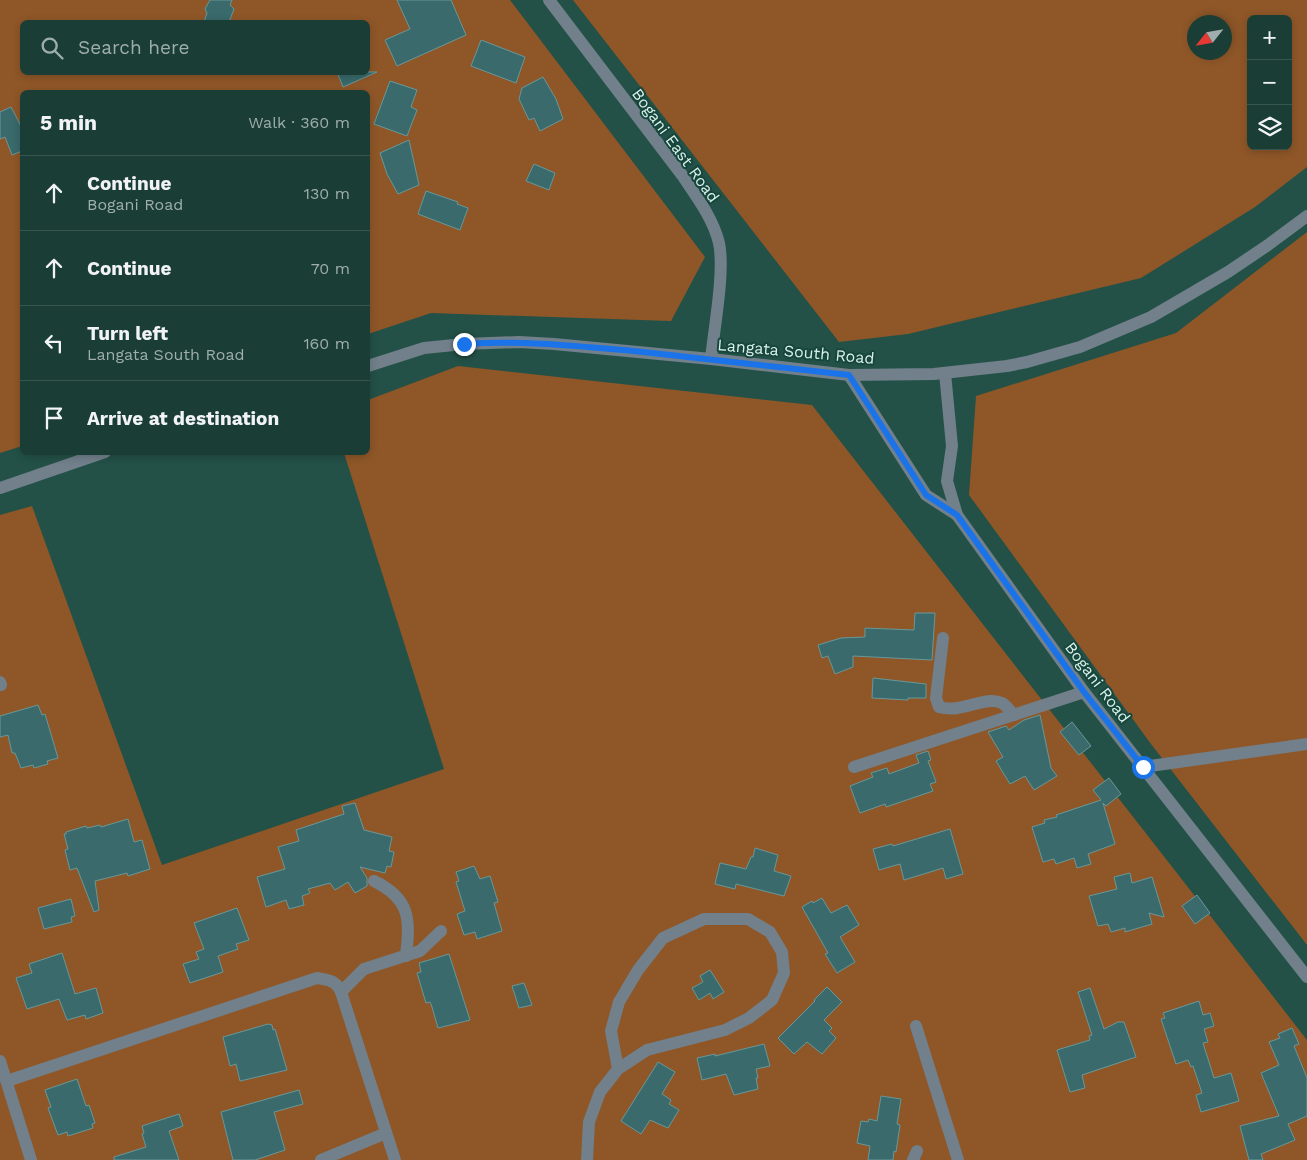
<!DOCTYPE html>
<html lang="en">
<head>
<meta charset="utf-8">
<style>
	:root { --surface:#1a3d35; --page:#274841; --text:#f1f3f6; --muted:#9faead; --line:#385650 }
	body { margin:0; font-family:"Work Sans",sans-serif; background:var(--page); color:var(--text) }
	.controls { position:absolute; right:15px; top:15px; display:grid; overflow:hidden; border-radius:8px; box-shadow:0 2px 8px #0003 }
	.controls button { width:45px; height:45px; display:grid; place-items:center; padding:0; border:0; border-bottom:1px solid var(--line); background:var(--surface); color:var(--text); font:25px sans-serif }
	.compass { position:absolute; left:1187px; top:15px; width:45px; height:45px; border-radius:50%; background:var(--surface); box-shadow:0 2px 8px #0003; rotate:239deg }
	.stop { position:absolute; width:15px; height:15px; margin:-11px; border:4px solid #1a73e8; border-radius:50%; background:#fff }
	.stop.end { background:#1a73e8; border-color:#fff; box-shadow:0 1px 5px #0008 }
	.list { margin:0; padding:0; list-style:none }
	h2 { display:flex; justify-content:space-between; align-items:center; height:65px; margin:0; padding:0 20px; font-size:21px }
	h2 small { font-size:16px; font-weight:400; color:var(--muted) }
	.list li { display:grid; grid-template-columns:32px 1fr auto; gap:15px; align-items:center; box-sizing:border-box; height:75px; padding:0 20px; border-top:1px solid var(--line) }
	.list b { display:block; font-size:19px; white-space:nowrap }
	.list p { margin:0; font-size:16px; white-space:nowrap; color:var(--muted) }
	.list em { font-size:16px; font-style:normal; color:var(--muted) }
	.icon { flex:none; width:28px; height:28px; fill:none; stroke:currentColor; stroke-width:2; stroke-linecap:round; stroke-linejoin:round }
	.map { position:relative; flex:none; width:1307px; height:1160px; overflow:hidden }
	.search { position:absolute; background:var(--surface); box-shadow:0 2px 8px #0003; left:20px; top:20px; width:350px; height:55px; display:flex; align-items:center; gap:12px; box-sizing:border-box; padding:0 18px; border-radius:8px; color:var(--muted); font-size:19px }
	.panel { position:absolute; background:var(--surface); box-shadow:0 2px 8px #0003; left:20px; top:90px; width:350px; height:365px; border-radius:8px }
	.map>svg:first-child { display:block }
	.green { fill:#8f5728; fill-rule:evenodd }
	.building { fill:#3a6a6c; stroke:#67989a }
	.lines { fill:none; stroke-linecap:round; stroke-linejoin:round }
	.minor { stroke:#71808b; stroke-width:12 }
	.route { stroke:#1a73e8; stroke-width:6 }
	.labels { text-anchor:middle; stroke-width:4; stroke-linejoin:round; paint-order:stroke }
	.street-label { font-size:16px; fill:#d9f1eb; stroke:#17463d }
</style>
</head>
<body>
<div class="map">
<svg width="1307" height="1160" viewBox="0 0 1307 1160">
	<rect width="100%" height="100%" fill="#235147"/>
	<g class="green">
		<path d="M0,0H510L705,257L671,321L431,313L368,334V92H22V446L0,453ZM22,22H368V72H22Z"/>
		<path d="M573,0H1307V167L1255,207L1141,278L908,334L839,342ZM1251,19H1288V146H1251ZM1224,22V52H1194V22Z"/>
		<path d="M1307,232V945L1151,744L969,495L976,396L1176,333Z"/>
		<path d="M458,366L812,405L1307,1040V1160H0V515L32,506L162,865L444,769L344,453L368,452V400Z"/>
	</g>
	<g class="building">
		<path d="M210,0H232L230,5L234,9L229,22H204L207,13L205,9Z"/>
		<path d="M397,0H451L466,35L397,66L385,40L410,29Z"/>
		<path d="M481,40L525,57L516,83L471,66Z"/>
		<path d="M337,72H377L343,87Z"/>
		<path d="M543,77L556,99L563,119L540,131L534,118L529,120L519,99L522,88Z"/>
		<path d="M390,81L417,90L411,107L417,110L407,136L374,124Z"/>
		<path d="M11,107L22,128V151L12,155L5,137L0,139V112Z"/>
		<path d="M409,140L419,185L398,194L387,174L380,153Z"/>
		<path d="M534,164L555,173L549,190L526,181Z"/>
		<path d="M426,191L458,202L457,204L468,208L460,230L418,214Z"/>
		<path d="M915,613H935L932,660L853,656V667L835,674L828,656L822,658L818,645L841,638L865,637V628L914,630Z"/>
		<path d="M873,678L926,684V698H908V700L872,698Z"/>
		<path d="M38,705L42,715L45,714L58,758L47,761L48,764L34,768L33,765L21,768L15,753H12L8,735L0,737V716Z"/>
		<path d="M1040,715L1051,768L1057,776L1034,790L1025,776L1010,784L996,761L1003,757L988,732L1006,726L1009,730L1024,720Z"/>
		<path d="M1072,722L1091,746L1079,755L1060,732Z"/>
		<path d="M928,751L931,760L928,761L936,782L930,784L933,791L886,807L885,804L860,813L850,786L873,777L871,773L887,768L889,774L919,763L916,755Z"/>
		<path d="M1109,778L1121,794L1106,806L1103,803L1115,844L1088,854L1091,864L1077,868L1074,858L1056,864L1054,859L1043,862L1032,827L1045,823L1044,820L1057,817L1056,815L1101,800L1093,790Z"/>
		<path d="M355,803L364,830L392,837L389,851L394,852L391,867L387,866L385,873L360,867L367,878V886L355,893L348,882L335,890L330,883L308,889L310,893L302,896L304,905L289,909L286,900L266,907L257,877L285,869L278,847L299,841L296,830L344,814L342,806Z"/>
		<path d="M128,819L134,842L142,840L150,869L128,876L127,873L95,881L99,910L94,912L77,868L70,870L65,850L68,849L64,834H66V832L86,826L87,828L100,825L101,827Z"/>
		<path d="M950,829L963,874L946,879L943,868L904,880L900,864L879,870L873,849L892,844L893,846Z"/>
		<path d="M755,848L778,855L774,871L791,876L784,896L736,884L735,889L715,884L720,863L746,869L751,857H753Z"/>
		<path d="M474,866L480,879L490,876L498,902L494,903L502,931L477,939L475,932L464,935L457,914L465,911L456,882L459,881L456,872Z"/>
		<path d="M1130,873L1132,883L1152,877L1164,917L1149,913L1152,924L1125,932V928L1111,932L1108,924L1098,926L1089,896L1117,889L1114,877Z"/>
		<path d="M1197,895L1210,913L1195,924L1182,906Z"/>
		<path d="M822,898L831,913L847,905L859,925L840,937L855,962L837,973L825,954L828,953L802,907L812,901L813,903Z"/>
		<path d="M71,899L75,916L71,917L72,922L44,929L38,908Z"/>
		<path d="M237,908L249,940L236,944L238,949L218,956L223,972L190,983L183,964L199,959L196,952L204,949L194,923Z"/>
		<path d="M62,953L75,994L96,988L103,1013L86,1019L85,1015L67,1020L59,999L27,1009L16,978L32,973L29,964Z"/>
		<path d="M449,954L470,1020L438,1028L432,1007L430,1002L426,1003L417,973L421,972L419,963Z"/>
		<path d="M710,970L724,992L713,999L710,993L699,1000L692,988L703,982L700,976Z"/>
		<path d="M524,983L532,1005L519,1008L512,986Z"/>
		<path d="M827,987L842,1002L824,1020L832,1028L829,1031L836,1038L822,1054L807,1042L794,1054L778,1038L815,1001L814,1000Z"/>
		<path d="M1090,988L1104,1029L1118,1022H1124L1136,1057L1082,1075L1085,1088L1070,1092L1057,1050L1090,1040L1089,1036L1092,1035L1078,992Z"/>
		<path d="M1199,1001L1203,1015L1210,1013L1214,1026L1204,1029L1208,1042L1203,1043L1214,1078L1231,1073L1239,1101L1201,1112L1196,1095L1202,1093L1193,1066L1191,1067L1188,1060L1176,1064L1161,1019L1165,1018L1163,1013Z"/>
		<path d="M268,1024L272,1025L273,1030L275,1029L287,1070L240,1081L236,1064L230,1066L223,1037Z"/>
		<path d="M1292,1028L1299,1044L1294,1046L1307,1078V1116L1288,1124L1295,1140L1261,1154L1263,1160H1249L1240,1126L1279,1116L1261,1073L1279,1065L1269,1042L1280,1038L1278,1034Z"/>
		<path d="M764,1044L770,1066L756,1069L758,1078H756L758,1089L734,1095L726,1074L702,1080L697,1058L715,1054V1056Z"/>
		<path d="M658,1062L675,1072L662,1094L671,1100L669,1104L679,1110L668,1128L650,1120L641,1134L621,1121Z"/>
		<path d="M77,1079L86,1106L89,1105L95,1123L92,1124L93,1128L68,1136L67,1132L58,1135L48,1108L51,1107L45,1090Z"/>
		<path d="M299,1090L303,1104L274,1112L285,1150L255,1160H233L221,1112Z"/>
		<path d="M881,1096L901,1099L897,1124L900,1125L896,1152L894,1151L893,1160H868L870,1146L857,1143L861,1121L868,1122L869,1119L877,1121Z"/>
		<path d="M179,1114L183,1126L169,1131L179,1160H114V1157L146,1147L142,1134L144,1133L142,1126Z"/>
	</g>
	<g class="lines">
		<g class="minor">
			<path d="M549,0L682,175C696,196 713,218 719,243C725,272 714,328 711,359"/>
			<path d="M368,366L424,348L464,344L519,342L554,344L711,359L849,375L934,374L1007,366L1027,362L1080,347L1151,317L1228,272L1268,245L1307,216"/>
			<path d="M945,373L952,446L947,481L957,515L1084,692L1307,977"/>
			<path d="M849,375L926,495L957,515"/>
			<path d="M0,488L105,452"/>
			<path d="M943,638L936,698L939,707C962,714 984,695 1002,703C1007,706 1010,711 1014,715"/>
			<path d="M0,682L1,685"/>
			<path d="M854,767L1084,692"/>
			<path d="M1143,767L1307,744"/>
			<path d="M374,881C411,899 410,920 406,956"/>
			<path d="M341,992L364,969L420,951L441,931"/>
			<path d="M916,1026L958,1160"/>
			<path d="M0,1061L31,1160"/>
			<path d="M7,1081L317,978C328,980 336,980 341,992L395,1160"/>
			<path d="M321,1160L386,1133"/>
			<path d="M587,1160L589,1122L600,1092L618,1069L647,1050L725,1030L749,1018L772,1000L784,973L782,952L770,932L748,919H704L663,938L638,970L619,1002L611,1031L618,1069"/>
			<path d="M913,1160L917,1151"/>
		</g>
	</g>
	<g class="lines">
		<path class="route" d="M464,344C521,340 577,346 634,351C706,359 777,367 849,375L926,495L957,515L1084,692L1143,767"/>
	</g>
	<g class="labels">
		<g class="street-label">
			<text transform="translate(676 145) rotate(54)" y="6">Bogani East Road</text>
			<text transform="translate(796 351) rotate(5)" y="6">Langata South Road</text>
			<text transform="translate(1098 682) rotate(53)" y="6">Bogani Road</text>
		</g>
	</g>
</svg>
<div class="controls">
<button>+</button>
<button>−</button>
<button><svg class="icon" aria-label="layers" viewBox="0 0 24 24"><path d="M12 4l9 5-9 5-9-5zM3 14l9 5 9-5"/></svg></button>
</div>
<svg class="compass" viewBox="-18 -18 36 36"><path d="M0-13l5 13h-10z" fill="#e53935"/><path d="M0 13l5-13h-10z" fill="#9faead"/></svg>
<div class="stop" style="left:1143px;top:767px"></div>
<div class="stop end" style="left:464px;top:344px"></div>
<div class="search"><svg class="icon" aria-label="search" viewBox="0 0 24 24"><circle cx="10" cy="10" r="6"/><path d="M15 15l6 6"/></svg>Search here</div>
<section class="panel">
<h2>5 min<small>Walk · 360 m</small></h2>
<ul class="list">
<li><svg class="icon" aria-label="ahead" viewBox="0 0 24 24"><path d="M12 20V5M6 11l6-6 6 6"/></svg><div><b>Continue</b><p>Bogani Road</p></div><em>130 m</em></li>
<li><svg class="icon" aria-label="ahead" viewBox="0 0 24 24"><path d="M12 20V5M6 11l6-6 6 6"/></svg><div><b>Continue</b></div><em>70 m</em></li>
<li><svg class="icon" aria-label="left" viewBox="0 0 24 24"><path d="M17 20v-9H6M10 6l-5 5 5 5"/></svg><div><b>Turn left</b><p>Langata South Road</p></div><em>160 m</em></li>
<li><svg class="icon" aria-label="arrive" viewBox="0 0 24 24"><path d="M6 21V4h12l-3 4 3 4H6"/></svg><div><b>Arrive at destination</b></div></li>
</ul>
</section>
</div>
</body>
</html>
